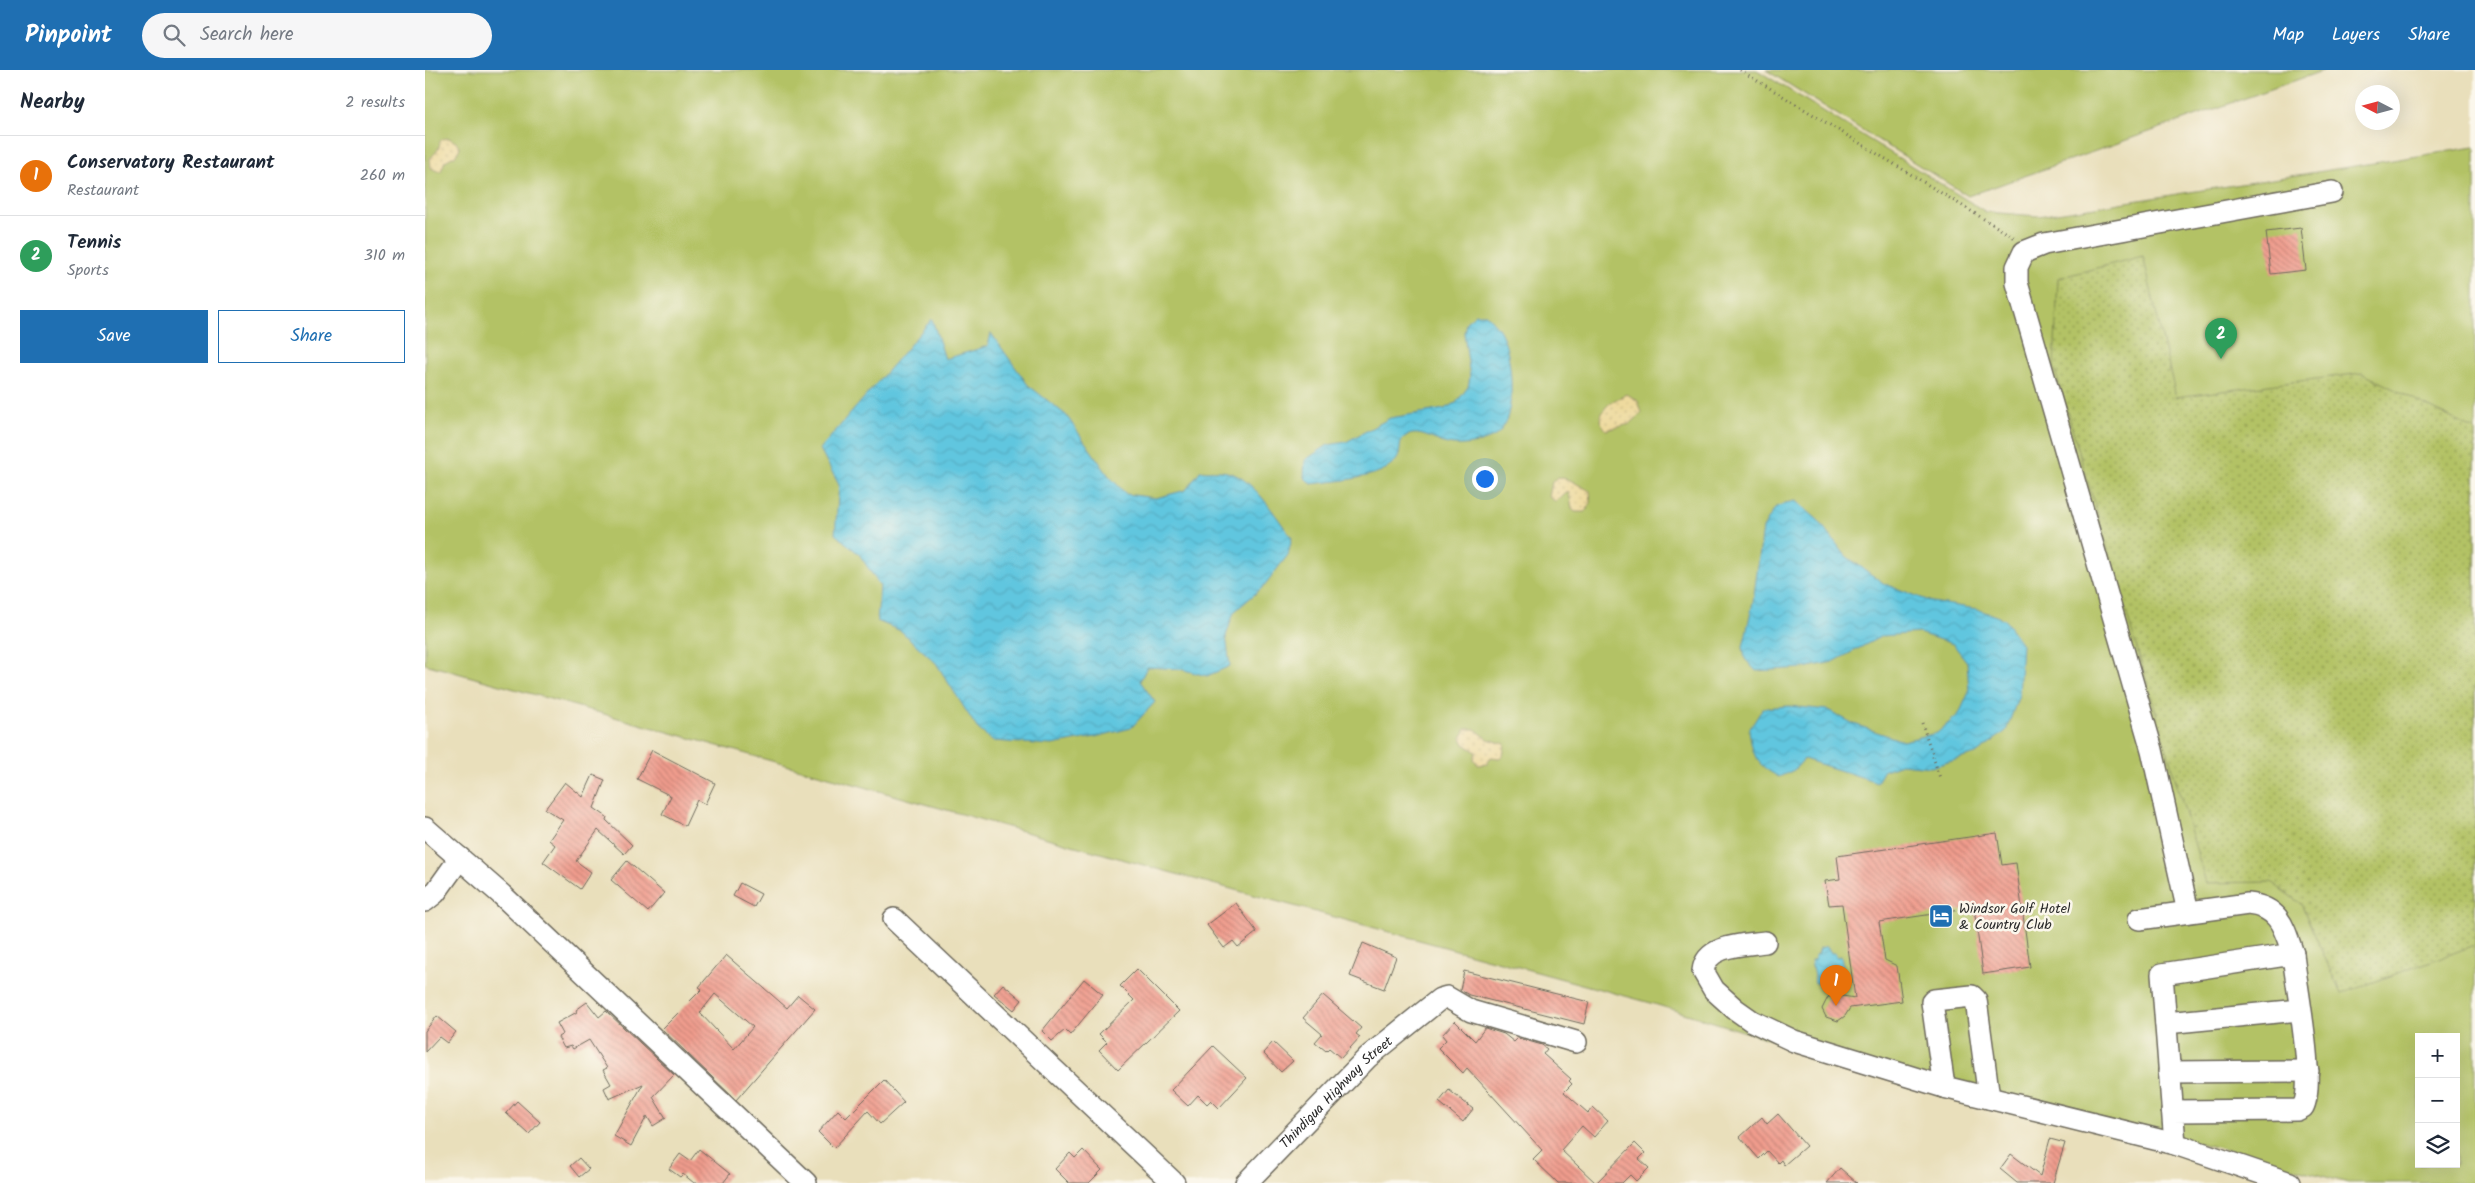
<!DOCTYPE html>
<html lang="en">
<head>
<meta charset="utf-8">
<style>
	:root { --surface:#fff; --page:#f6f6f7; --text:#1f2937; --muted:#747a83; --line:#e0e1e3; --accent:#1f6fb2 }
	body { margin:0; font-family:Kalam,sans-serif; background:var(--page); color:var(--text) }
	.controls { position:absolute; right:15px; bottom:15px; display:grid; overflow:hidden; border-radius:0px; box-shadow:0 5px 20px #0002 }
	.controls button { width:45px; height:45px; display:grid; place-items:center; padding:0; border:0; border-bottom:1px solid var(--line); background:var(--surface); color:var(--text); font:25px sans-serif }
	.compass { position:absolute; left:1930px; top:15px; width:45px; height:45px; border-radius:50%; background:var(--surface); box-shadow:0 5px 20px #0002; rotate:276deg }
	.you { position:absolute; left:1059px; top:408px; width:18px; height:18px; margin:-12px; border:4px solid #fff; border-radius:50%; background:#1a73e8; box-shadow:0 0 0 8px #1a73e833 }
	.badge { display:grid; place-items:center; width:32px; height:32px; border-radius:50%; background:var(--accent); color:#fff; font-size:16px; font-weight:700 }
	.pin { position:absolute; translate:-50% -41px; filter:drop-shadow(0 1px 2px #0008) }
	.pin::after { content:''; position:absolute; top:26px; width:18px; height:15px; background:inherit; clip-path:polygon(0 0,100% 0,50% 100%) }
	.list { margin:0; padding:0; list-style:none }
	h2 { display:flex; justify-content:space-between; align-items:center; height:65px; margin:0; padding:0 20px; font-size:21px }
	h2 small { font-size:16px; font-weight:400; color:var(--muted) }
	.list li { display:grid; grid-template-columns:32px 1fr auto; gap:15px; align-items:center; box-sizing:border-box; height:80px; padding:0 20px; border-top:1px solid var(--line) }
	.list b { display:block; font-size:19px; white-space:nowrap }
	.list p { margin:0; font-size:16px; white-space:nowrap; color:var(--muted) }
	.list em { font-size:16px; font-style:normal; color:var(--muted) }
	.actions { display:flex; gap:10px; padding:15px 20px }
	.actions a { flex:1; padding:11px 0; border:1px solid var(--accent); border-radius:0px; text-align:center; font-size:18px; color:var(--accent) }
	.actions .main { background:var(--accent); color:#fff }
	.icon { flex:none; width:28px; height:28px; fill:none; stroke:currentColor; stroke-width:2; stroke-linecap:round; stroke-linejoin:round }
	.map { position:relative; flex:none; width:2050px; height:1113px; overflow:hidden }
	header { display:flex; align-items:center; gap:30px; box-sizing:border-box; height:70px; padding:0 25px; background:var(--accent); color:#fff }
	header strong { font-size:24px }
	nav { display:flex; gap:28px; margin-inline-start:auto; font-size:18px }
	.search { width:350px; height:45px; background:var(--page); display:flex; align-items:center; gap:12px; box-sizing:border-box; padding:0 18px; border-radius:28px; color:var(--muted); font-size:19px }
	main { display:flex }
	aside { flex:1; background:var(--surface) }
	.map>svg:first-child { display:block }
	.grass { fill:#b3c265; stroke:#6f7648; fill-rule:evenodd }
	.sand { fill:url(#sand-dots); stroke:#8c8264 }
	.park { fill:url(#park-dots); stroke:#6f7648 }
	.water { fill:url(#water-waves); stroke:#467885 }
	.building { fill:url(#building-back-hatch); fill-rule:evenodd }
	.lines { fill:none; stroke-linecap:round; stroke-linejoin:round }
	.minor-casing { stroke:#6e6a5d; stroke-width:24 }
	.path { stroke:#6e6a5d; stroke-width:3; stroke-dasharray:1 4; stroke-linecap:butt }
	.minor { stroke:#fff; stroke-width:21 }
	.labels { text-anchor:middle; stroke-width:5; stroke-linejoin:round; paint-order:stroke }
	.poi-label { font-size:14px; fill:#2b2b2b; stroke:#fbf7ec; text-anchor:start }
	.street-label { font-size:14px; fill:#2b2b2b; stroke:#fbf7ec }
</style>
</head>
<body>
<header>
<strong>Pinpoint</strong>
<div class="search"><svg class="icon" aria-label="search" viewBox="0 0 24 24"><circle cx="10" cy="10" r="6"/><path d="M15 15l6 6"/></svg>Search here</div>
<nav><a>Map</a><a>Layers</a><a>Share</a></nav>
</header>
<main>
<aside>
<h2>Nearby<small>2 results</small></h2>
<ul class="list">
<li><span class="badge" style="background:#e8710a">1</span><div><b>Conservatory Restaurant</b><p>Restaurant</p></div><em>260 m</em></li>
<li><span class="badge" style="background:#2e9e5b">2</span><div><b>Tennis</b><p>Sports</p></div><em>310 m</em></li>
</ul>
<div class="actions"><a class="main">Save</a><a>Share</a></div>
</aside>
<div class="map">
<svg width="2050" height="1113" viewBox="0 0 2050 1113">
	<defs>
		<pattern id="sand-dots" width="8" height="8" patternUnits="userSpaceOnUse" patternTransform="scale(1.25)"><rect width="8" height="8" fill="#eeda9e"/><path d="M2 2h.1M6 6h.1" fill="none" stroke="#cb8" stroke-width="1.8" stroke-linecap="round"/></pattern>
		<pattern id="park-dots" width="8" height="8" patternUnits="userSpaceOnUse" patternTransform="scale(1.25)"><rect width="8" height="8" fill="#b3c265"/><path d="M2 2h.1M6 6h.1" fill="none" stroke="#929e53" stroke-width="1.8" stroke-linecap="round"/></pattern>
		<pattern id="water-waves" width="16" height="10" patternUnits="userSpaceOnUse" patternTransform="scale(1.25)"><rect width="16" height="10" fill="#61c6df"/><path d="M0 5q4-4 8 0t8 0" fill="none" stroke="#54aac0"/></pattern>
		<pattern id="building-back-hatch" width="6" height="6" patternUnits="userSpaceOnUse" patternTransform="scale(1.25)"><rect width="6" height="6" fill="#f09c8d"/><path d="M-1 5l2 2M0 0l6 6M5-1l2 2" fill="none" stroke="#c37f73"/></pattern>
	</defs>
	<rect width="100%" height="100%" fill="#fbf7ec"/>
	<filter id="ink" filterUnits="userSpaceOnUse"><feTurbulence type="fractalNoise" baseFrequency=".02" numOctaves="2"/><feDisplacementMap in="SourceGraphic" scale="10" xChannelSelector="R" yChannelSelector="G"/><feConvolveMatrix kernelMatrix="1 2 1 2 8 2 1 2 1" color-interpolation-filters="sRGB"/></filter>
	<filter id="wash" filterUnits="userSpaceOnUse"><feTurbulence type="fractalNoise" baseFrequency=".0096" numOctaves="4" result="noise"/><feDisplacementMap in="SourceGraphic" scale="20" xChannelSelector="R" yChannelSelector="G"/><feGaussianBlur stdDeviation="1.12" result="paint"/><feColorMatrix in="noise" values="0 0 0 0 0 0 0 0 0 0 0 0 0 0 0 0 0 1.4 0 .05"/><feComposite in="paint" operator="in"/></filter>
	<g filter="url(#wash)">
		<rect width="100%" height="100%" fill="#e9dfbb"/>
		<g class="grass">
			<path d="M0,0H1332L1561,142L1613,146L2050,77V1113H1923L1791,1077L1504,1018L1226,933L729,798L0,594ZM1994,967H2031V1094H1994Z"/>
			<path d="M1341,0H1900L1543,126Z"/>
		</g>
		<g class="sand">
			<path d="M24,68L32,73L35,78L31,85L20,91L16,101H12L6,98L5,89C6,86 9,85 11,82C18,74 10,69 24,68Z"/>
			<path d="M1202,324L1213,331L1217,343L1205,354L1181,360L1175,351C1177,335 1189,330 1202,324Z"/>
			<path d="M1133,407L1145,410L1165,421L1166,433L1160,442H1150L1147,438L1144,423H1140L1131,432L1124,427L1127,412Z"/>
			<path d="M1041,659H1050L1063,669L1080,674L1078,686L1074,688L1066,687L1062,694L1053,695L1049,689L1051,682L1039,674L1036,668Z"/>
		</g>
		<path class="park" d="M1718,186L1751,327L1937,303L2050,360V875L1916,924L1876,834L1846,812L1781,813L1629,297L1633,208Z"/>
		<g class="water">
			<path d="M1051,244H1061C1066,250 1074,257 1077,265C1088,287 1094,358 1066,368C1055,373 1041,376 1029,375C1009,374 993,354 976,370C975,376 975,385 972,389C960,409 908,411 886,414L879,407L880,390L903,375L921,372L965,348L1019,339L1031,333L1043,317L1045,307L1039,263L1041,252Z"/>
			<path d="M507,249L520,289L563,276L566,263L603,315L641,345L684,406L701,424L731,428L761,420L775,401C783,401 794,400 802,402C828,407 851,447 867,468L863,485L838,517L809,542L801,566L805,596L782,606L755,599L722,597L715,611L730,632L706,658L670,667L627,675L567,671L552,658L511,593L476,561L452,551L455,516L434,484L410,464L414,415L395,379Z"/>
			<path d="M1371,431L1393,450L1421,486L1458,513L1507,532L1552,539L1579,549L1597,574L1594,625L1581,661L1551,684L1506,697L1476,694L1459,700L1452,712L1379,689L1369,700L1354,707C1330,694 1328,686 1324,660L1338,638L1364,636L1403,640L1429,654L1478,671L1512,663L1534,644L1544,622L1542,592L1528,574L1494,563L1457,566L1408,592L1379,598L1331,601L1320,589L1318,577L1328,532L1338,458L1350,438L1360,433Z"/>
			<path d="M1402,876L1406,883H1410L1411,887L1416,886L1421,910H1415L1414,917L1405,923L1398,920L1394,913H1390L1386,890H1390V885L1393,884L1395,878Z"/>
		</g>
		<g id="blocks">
			<g class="building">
				<path d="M1876,158L1881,200L1846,204L1841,162Z"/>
				<path d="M227,680L290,713L280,734L272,730L260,756L237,744L246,726L212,709Z"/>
				<path d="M168,705L180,710L169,738L182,747L181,750L207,775L199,784L173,760L151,791L166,802L155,819L118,792L130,775L124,770L138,750L120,739L140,712L158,727Z"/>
				<path d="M1572,763L1577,795L1591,793L1605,897L1558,904L1549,838L1454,852L1460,890L1472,896L1477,931L1425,938L1420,946L1413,951L1401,947L1397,939L1403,927L1411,925L1430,928L1417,834L1404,835L1400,811L1415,809L1412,786Z"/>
				<path d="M202,791L239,823L223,842L186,810Z"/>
				<path d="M315,813L336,824L329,837L308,826Z"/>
				<path d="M811,833L832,862L813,877L808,871L799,878L782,855Z"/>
				<path d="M938,873L971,887L959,919L925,906Z"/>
				<path d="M301,885L362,938L373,925L390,939L311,1030L237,959L277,919L274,917ZM290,924L328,957L309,979L275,943Z"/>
				<path d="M712,899L754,941L693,1000L674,980L682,972L674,964L709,930L695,916Z"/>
				<path d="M1039,901L1164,932L1159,954L1044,925L1035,920Z"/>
				<path d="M659,909L678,925L645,965L640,960L627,971L617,961Z"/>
				<path d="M578,914L597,930L589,940L569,924Z"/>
				<path d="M898,925L936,958L931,964L935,967L916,988L904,978L901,981L890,972L897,964L878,948Z"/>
				<path d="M162,932L174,947L181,941L249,1005L228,1027L241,1048L228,1056L222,1046L206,1076L189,1066L218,1014L184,1029L179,1018L186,1014L178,1000L182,998L164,970L148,979L146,976L139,978L133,967L138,964L132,953L152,942L151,940Z"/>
				<path d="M12,946L31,962L22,973L14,967L0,982V961Z"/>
				<path d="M1030,951L1050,971L1060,958L1079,964L1089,972L1093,968L1117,975L1122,979L1118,984L1146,1009L1144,1011L1147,1014L1139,1022L1163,1043L1168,1037L1183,1051L1169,1067L1157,1056L1136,1080L1171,1113L1210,1073L1220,1083L1214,1089L1224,1098L1211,1111L1205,1105L1197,1113H1133L1108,1089L1117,1080L1042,998L1038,1003L1013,978L1021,970L1017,965Z"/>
				<path d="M848,972L868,991L856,1002L838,983Z"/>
				<path d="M788,976L822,1008L794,1038L786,1030L782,1034L773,1025L763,1036L746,1020Z"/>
				<path d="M459,1010L479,1032L455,1054L443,1041L409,1078L393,1062L413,1040L421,1048Z"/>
				<path d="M1024,1020L1048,1039L1038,1052L1014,1032Z"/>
				<path d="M92,1031L115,1052L104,1064L81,1043Z"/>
				<path d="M1353,1044L1381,1076L1359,1095L1356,1090L1353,1093L1342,1081L1334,1089L1315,1067L1337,1047L1342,1054Z"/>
				<path d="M1625,1069L1640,1073L1628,1113H1592L1575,1099L1586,1084L1615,1106Z"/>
				<path d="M274,1079L305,1104L298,1113H269L258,1104L255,1107L244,1099L255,1084L265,1091Z"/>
				<path d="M658,1080L677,1100L664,1113H644L630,1099L645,1083L650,1088Z"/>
				<path d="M154,1088L164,1099L154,1107L145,1096Z"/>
				<path d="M1415,1098L1432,1113H1402Z"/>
			</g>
		</g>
	</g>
	<g filter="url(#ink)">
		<use href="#blocks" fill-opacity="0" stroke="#6e6a5d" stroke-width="1"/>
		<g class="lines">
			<defs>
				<g id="minor">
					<path d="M0,758L77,825L381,1113"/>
					<path d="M0,831L10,823L35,788"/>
					<path d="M1763,842L1727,680L1592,213V197L1599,182L1619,174L1907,122"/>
					<path d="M469,849L749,1113"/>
					<path d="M1714,849L1823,834C1855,837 1859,858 1868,884"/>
					<path d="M1340,872C1320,875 1281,874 1278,901L1289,920L1310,939L1327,951L1369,971L1519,1017L1750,1074L1865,1113"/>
					<path d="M1741,953L1874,940"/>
					<path d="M1744,1002L1883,1001"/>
					<path d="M1519,1017L1507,932L1509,930L1547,926L1551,930L1564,1028"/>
					<path d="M1747,1041L1872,1040L1878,1037C1891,1013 1871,916 1868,884L1737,904L1750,1074"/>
					<path id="s1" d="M821,1113L943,987L1015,929L1022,927L1046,941L1151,972"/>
				</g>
			</defs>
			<use href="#minor" class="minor-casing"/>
			<g class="path">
				<path d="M1315,0L1590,168"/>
				<path d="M1497,653L1515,708"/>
			</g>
			<use href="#minor" class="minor"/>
		</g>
	</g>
	<defs>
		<symbol id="hotel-square" viewBox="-11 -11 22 22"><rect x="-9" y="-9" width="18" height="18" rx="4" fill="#1f6fb2" stroke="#fbf7ec"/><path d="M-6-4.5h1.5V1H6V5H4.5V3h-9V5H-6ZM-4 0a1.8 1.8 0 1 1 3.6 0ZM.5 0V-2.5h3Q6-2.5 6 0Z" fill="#fff"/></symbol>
	</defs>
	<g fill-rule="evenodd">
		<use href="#hotel-square" x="1502" y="832" width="28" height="28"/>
	</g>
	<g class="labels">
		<g class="poi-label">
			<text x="1534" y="843">Windsor Golf Hotel<tspan x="1534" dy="16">&amp; Country Club</tspan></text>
		</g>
		<g class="street-label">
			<text dy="5" stroke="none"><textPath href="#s1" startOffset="128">Thindigua Highway Street</textPath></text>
		</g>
	</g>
</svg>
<div class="controls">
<button>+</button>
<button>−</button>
<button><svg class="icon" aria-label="layers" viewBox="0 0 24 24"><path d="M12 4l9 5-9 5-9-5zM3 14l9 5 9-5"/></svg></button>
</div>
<svg class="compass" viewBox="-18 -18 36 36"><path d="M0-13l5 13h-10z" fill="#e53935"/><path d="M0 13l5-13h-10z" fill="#747a83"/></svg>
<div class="you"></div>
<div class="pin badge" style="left:1411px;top:936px;background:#e8710a">1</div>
<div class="pin badge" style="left:1796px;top:289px;background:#2e9e5b">2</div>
</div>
</main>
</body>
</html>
